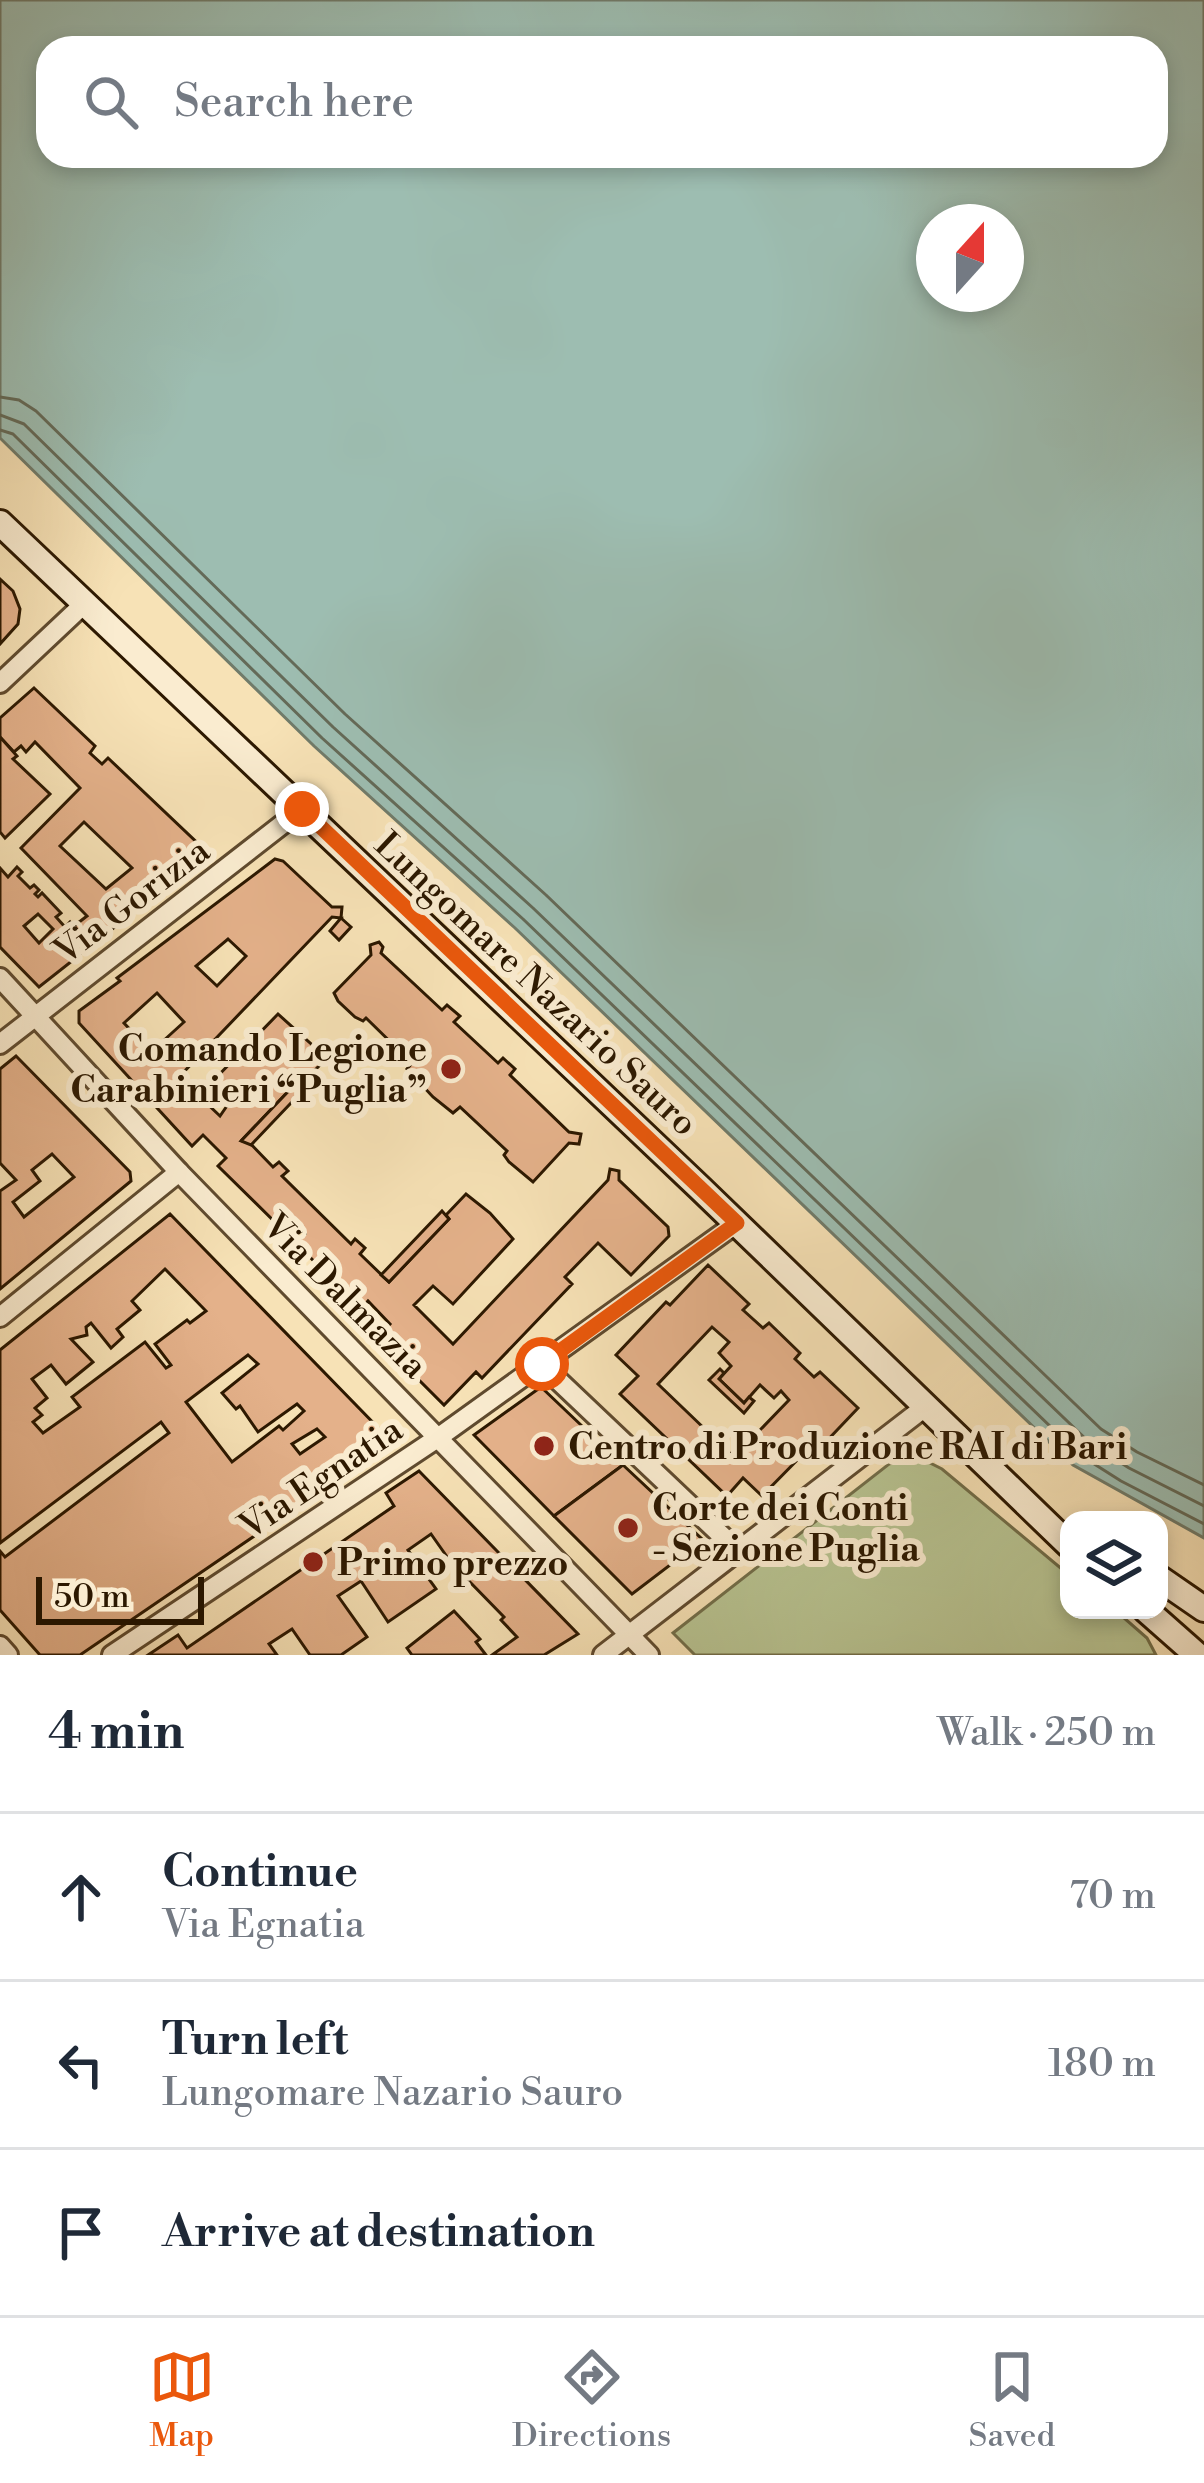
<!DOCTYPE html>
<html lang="en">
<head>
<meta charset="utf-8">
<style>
	:root { --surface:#fff; --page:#f2f2f3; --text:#1f2937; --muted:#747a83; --line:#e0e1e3; --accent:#ea580c }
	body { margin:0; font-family:"Libre Bodoni",serif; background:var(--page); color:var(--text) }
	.controls { position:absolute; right:36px; bottom:36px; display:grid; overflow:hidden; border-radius:24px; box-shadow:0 6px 18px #0003 }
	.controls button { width:108px; height:108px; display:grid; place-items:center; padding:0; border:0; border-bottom:3px solid var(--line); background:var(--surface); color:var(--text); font:60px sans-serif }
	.compass { position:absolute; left:916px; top:204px; width:108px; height:108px; border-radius:50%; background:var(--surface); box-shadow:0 6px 18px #0003; rotate:21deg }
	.scale { position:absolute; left:36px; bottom:30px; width:168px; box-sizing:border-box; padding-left:12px; border:6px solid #2c1800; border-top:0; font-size:33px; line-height:42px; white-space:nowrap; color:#2c1800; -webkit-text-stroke:9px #faecd0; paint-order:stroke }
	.stop { position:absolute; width:36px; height:36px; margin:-27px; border:9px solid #ea580c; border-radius:50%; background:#fff }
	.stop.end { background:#ea580c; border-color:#fff; box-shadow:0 3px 12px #0008 }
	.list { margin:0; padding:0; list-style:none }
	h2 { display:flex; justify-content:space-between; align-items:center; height:156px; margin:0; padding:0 48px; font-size:51px }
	h2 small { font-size:39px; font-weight:400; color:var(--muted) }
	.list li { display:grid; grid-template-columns:78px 1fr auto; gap:36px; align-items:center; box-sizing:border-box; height:168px; padding:0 48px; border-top:3px solid var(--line) }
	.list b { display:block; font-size:45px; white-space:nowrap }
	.list p { margin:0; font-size:39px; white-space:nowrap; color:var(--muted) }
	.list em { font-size:39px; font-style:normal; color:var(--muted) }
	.icon { flex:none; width:66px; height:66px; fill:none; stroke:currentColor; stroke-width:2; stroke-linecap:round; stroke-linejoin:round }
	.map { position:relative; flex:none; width:1204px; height:1655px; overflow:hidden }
	.search { position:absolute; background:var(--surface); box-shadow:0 6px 18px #0003; left:36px; right:36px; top:36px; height:132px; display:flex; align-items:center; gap:30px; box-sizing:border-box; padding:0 42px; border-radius:36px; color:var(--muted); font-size:45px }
	.sheet { height:660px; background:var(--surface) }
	nav { display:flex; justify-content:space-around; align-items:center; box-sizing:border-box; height:168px; border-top:3px solid var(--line); background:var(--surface); font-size:33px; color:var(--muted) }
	nav a { display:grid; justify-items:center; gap:6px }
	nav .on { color:var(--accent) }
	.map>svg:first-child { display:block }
	.green { fill:#b8c492; stroke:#726e49; stroke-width:3 }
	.water { fill:#9dbdb1; stroke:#707b6a; stroke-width:3; fill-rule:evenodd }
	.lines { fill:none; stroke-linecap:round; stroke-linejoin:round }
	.shore { stroke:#646a58; stroke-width:3 }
	.building { fill:#e4b18a; stroke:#2c1800; stroke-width:3; fill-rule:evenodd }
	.minor-casing { stroke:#5f4a2e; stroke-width:24 }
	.secondary-casing { stroke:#2c1800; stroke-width:30 }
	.minor { stroke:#faecd0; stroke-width:18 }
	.secondary { stroke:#faecd0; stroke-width:24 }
	.route { stroke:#ea580c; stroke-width:15 }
	.poi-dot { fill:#8f2418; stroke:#faecd0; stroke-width:4.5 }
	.labels { text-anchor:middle; stroke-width:12; stroke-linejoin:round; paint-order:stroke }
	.street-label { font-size:36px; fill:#2c1800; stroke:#faecd0 }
	.poi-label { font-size:36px; font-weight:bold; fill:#2c1800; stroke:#faecd0; text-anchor:start }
</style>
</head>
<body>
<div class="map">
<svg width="1204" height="1655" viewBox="0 0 1204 1655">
	<rect width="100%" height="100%" fill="#f7e2b6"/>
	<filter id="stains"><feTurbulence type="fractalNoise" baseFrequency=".00167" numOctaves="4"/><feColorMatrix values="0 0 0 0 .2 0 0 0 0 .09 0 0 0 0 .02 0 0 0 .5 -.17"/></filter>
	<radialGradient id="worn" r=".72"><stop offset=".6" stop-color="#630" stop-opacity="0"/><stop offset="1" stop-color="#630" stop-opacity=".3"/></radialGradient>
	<path class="green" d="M906,1458L924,1460L942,1469L1069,1575V1610H1115L1147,1638L1156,1655H695L673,1633L889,1464Z"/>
	<path class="water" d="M0,0H1204V1538L1073,1465L515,928L314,746L0,438ZM48,48H1156V156H48ZM934,222H1006V294H934Z"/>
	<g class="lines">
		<g class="shore">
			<path d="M0,397L19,400L36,411L345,714L546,895L1101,1429L1137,1452L1204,1485"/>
			<path d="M0,415L24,424L333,727L533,908L1090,1443L1129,1468L1204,1506"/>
			<path d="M0,430L13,434L322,738L523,919L1080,1455L1121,1481L1204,1524"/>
		</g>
	</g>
	<g class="building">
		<path d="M0,579L13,591L20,609L18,624L0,644Z"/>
		<path d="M34,688L95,746L90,753L102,764L108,758L208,853L91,946L74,926L87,916L21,848L80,788L35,742L26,752L21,746L14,752L0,737V718ZM84,822L132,868L106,889L60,846Z"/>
		<path d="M0,737L17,756L13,759L50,794L5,838L0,832Z"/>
		<path d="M275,859L283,861L332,907H342L341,918L351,927L339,940L330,931L341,918L332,917L179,1077L220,1116L231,1100L212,1082L278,1014L320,1052L325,1060L305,1080L302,1077L241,1141L246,1139L273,1167L279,1162L288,1171L282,1176L351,1244L355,1239L365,1248L360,1254L389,1282L449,1219L446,1215L466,1194L490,1213L513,1239L453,1304L433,1286L414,1305L453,1344L608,1180L610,1169L619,1171V1180L668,1227L669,1236L631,1275L598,1243L565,1277L572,1284L482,1378L476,1372L444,1405L377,1338L390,1324L368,1301L361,1309L296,1243L305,1234L292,1222L284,1231L218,1166L226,1158L203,1135L192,1146L79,1023V1011L120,981L117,978ZM228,939L246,956L217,986L196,966ZM157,993L184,1022L151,1052L124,1023Z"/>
		<path d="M17,867L22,872L18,876L30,888L34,885L39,890L35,894L38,897L42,893L61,913L56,917L65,927L70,922L91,946L39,987L0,947V868L8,877ZM38,914L53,929L39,943L24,926Z"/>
		<path d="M379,942L383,947L381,953L442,1010L447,1005L460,1016L454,1022L498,1063L503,1058L515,1069L510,1075L569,1132L581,1134L579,1144L569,1143L533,1182L509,1162L504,1155L507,1151L460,1107L453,1113L433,1097L407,1069L412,1063L366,1018L363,1021L355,1017L338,1001L334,993L371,955L370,945Z"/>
		<path d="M16,1056L130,1172L131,1181L0,1289V1191L16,1180L0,1163V1069ZM52,1154L74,1177L24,1217L13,1202L40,1181L32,1170Z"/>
		<path d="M302,1077L305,1080L308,1077L309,1084L251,1145L241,1141Z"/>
		<path d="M442,1211L449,1219L389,1282L381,1275Z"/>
		<path d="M170,1214L392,1442L80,1655H40L0,1610V1551L5,1557L169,1433L161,1422L0,1543V1350ZM165,1269L206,1311L190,1323L187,1320L155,1344L171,1365L166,1368L145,1342L72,1397L80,1407L43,1433L33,1422L42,1415L35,1408L47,1398L32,1379L51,1365L66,1384L93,1362L71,1339L87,1335L86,1327L91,1323L111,1348L123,1337L117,1329L140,1310L132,1301ZM248,1355L258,1364L222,1393L236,1409L240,1406L258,1432L297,1404L304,1411L283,1430L279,1426L232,1462L186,1402ZM317,1429L325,1437L300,1454L292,1444Z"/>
		<path d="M708,1265L749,1304L743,1310L763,1328L769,1323L800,1353L795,1359L814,1377L820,1372L858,1408L820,1448L815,1442L762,1496L743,1478L727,1496L620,1394L638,1376L616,1355L666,1302L670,1305ZM712,1327L729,1342L719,1353L731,1366L719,1379L744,1403L760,1385L774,1398L781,1391L789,1400L734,1457L658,1384Z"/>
		<path d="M720,1369L724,1373L719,1379L744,1403L749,1397L754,1401L744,1413L709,1380Z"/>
		<path d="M541,1387L623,1465L554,1516L474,1435Z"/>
		<path d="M623,1465L703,1540L632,1594L554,1516Z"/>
		<path d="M419,1471L578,1634L544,1655H492L517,1637L501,1620L504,1617L465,1577L462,1578L431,1534L408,1550L436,1589L388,1622L361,1581L338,1596L367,1637L341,1655H310L292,1629L269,1644L277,1655H148L178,1635L187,1648L394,1506L386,1493Z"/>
		<path d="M454,1611L480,1639L476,1642L486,1655H412L407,1648Z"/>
	</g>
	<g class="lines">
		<defs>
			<g id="minor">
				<path d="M0,683L85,603"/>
				<path d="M0,978L179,1172L649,1655"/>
				<path d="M0,1044L302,809"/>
				<path d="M0,1317L179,1172"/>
				<path d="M542,1365L738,1551"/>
				<path d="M0,1646L8,1655"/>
				<path d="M112,1655L439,1437L737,1223"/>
				<path d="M603,1655L925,1407"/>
			</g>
			<g id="secondary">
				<path d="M0,523L700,1188L1069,1545"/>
				<path d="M1159,1578L1204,1609"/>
				<path d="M1146,1610L1197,1655"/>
			</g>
		</defs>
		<use href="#minor" class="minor-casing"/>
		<use href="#secondary" class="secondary-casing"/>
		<use href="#minor" class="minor"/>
		<use href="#secondary" class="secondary"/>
	</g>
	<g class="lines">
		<path class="route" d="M302,809L737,1223L542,1364"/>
	</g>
	<g class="poi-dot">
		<circle cx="451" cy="1069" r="12"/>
		<circle cx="544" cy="1446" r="12"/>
		<circle cx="628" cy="1528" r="12"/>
		<circle cx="313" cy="1562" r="12"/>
	</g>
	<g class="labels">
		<g class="street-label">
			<text transform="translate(131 900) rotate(-37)" y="13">Via Gorizia</text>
			<text transform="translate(537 983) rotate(43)" y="13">Lungomare Nazario Sauro</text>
			<text transform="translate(346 1295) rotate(45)" y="13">Via Dalmazia</text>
			<text transform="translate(320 1477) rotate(-34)" y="13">Via Egnatia</text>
		</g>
		<g class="poi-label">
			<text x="427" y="1061" text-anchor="end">Comando Legione<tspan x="427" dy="41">Carabinieri “Puglia”</tspan></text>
			<text x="568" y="1459">Centro di Produzione RAI di Bari</text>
			<text x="652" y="1520">Corte dei Conti<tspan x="652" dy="41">- Sezione Puglia</tspan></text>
			<text x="337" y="1575">Primo prezzo</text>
		</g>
	</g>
	<rect width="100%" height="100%" filter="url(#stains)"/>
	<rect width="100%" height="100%" fill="url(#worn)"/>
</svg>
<div class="controls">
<button><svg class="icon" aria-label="layers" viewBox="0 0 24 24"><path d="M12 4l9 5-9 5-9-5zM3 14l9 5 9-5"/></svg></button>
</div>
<svg class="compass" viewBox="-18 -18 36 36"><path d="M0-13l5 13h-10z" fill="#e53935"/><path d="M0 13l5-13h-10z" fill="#747a83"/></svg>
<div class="scale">50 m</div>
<div class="stop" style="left:542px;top:1364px"></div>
<div class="stop end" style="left:302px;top:809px"></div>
<div class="search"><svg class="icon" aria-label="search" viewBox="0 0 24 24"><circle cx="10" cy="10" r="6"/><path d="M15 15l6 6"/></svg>Search here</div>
</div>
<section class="sheet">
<h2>4 min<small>Walk · 250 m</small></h2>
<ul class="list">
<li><svg class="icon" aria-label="ahead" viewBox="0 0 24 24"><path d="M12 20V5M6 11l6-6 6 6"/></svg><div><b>Continue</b><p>Via Egnatia</p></div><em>70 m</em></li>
<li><svg class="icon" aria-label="left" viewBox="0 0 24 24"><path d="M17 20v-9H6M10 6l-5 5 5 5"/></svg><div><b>Turn left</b><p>Lungomare Nazario Sauro</p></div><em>180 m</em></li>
<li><svg class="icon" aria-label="arrive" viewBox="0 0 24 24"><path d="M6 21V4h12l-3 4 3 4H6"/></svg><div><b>Arrive at destination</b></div></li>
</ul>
</section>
<nav>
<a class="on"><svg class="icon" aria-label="map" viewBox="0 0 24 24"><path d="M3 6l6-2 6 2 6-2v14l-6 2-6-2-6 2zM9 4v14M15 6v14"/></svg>Map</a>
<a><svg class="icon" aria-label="directions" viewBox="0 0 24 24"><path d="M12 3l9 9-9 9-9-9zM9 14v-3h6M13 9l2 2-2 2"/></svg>Directions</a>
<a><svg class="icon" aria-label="saved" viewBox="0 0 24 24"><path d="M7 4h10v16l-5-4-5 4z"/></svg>Saved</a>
</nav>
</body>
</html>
